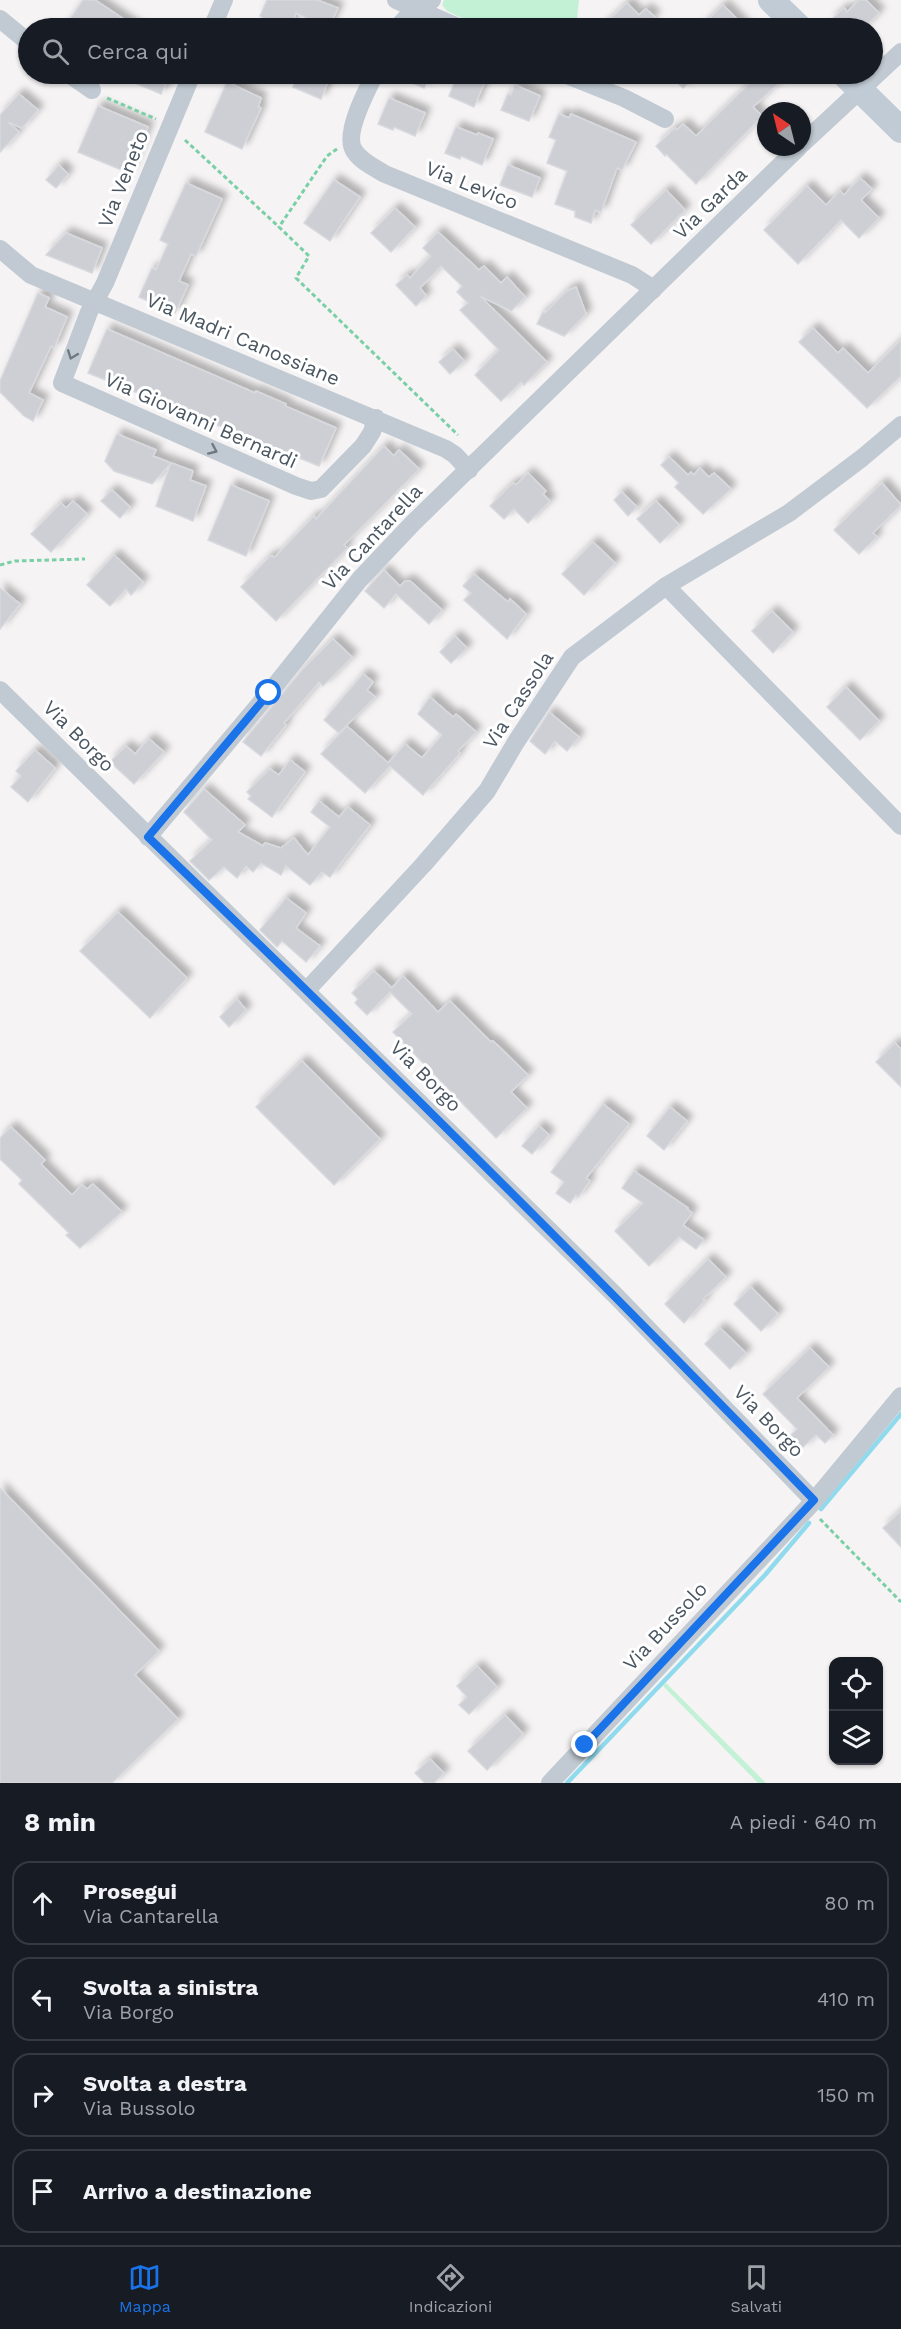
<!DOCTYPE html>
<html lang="it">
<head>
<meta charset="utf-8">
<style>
	:root { --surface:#171b24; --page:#242831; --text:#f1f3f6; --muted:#9ea1a6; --line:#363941; --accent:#1a73e8 }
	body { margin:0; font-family:"Work Sans",sans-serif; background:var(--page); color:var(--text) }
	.controls { position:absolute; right:18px; bottom:18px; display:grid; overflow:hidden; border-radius:12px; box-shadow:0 2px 4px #0004 }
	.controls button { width:54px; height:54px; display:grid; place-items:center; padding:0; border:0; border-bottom:2px solid var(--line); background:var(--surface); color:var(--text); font:30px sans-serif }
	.compass { position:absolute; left:757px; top:102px; width:54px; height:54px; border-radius:50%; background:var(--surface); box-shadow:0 2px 4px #0004; rotate:325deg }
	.stop { position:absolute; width:18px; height:18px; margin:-14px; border:4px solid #1a73e8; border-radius:50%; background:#fff }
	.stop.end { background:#1a73e8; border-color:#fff; box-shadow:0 2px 6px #0008 }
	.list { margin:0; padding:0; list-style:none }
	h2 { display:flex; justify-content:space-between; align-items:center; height:78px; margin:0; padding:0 24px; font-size:26px }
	h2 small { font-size:20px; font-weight:400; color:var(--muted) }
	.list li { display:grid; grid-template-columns:39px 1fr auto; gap:18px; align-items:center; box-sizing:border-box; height:84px; margin:0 12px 12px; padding:0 12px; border:2px solid var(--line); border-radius:18px }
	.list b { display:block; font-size:22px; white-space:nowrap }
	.list p { margin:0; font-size:20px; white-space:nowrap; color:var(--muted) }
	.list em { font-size:20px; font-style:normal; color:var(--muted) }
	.icon { flex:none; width:33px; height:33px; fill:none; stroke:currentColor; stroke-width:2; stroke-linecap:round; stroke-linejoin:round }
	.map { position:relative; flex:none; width:901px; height:1783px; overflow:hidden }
	.search { position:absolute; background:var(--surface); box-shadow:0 2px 4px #0004; left:18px; right:18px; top:18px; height:66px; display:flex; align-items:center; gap:15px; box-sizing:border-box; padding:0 21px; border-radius:33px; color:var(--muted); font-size:22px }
	.sheet { height:462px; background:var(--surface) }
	nav { display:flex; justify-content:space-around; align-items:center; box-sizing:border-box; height:84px; border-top:2px solid var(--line); background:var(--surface); font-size:16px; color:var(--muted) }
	nav a { display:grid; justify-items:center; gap:3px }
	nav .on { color:var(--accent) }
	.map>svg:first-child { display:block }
	.green { fill:#c3f1d5 }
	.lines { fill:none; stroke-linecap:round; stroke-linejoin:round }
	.stream { stroke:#90daee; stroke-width:4.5 }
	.building { fill:#cdcfd5; stroke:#d7d9de; stroke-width:1.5; filter:url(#shadow) }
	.path { stroke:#7ad0a6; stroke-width:3; stroke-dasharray:4.5 3; stroke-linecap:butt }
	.street { stroke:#c1cad2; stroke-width:18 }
	.secondary { stroke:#c1cbd6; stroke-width:26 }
	.oneway { stroke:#6e7983 }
	.route { stroke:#1a73e8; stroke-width:8 }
	.labels { text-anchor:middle; stroke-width:6; stroke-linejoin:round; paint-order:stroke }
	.street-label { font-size:20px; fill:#4a5661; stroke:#fff }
</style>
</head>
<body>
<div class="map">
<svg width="901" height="1783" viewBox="0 0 901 1783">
	<defs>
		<filter id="shadow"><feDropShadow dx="5.5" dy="-5.5" stdDeviation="3" flood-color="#0004"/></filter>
	</defs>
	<rect width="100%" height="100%" fill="#f5f3f3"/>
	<g class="green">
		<path d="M444,0H579L576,28H483L447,11L442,5Z"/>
		<path d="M666,1683L766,1783H758L663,1686Z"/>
	</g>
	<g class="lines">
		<g class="stream">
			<path d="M821,1509L901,1414"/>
			<path d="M567,1783L765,1575L809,1523"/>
		</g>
	</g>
	<g class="building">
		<path d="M83,0H95L137,28H64Z"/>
		<path d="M267,0H317L338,8L328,28H315L318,23L296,13L290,28H259L263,18L260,16Z"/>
		<path d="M859,0H866L879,13L864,28H838L830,21L844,8L847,12Z"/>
		<path d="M627,3L639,15L646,9L655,17L647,23L652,28H601Z"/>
		<path d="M723,5L746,28H700Z"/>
		<path d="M114,74H170L161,94Z"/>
		<path d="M299,74H329L327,78L329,79L321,99L293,87Z"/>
		<path d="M393,74H431L424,88Z"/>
		<path d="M458,74H471L486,79L474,107L449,96Z"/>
		<path d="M669,74H699L683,88Z"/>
		<path d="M747,74H788L753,107L762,116L696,184L666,154L665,156L656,146L675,128L677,130L683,124L696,136L753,80Z"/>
		<path d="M227,82L261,98L258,107L261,108L242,149L205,132Z"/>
		<path d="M515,85L540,96L529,121L501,110L508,94L511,95Z"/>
		<path d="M19,94L38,110L22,128L8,122L19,132L0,152V115Z"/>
		<path d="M389,98L425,113L415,136L394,127L393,130L378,124Z"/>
		<path d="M98,106L148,127L129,173L78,152Z"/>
		<path d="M559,114L569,118L571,114L636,142L622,170L617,168L601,212L595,210L591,223L575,217V211L555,204L567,171L547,163L556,140L549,137Z"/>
		<path d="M456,127L477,135L478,133L493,139L482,165L461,156L460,159L445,153Z"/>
		<path d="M59,165L68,174L56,188L46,180Z"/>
		<path d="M508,165L540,178L532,197L500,185Z"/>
		<path d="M860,178L872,189L861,200L879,218L859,238L841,220L798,264L764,230L807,186L826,205L840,191L844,195Z"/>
		<path d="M334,180L360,197L330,241L304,223Z"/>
		<path d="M186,183L222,199L196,256L191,254L179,281L188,285L175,313L139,297L152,268L156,270L168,244L160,240Z"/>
		<path d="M666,190L685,210L651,244L631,225Z"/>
		<path d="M395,208L415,227L391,252L371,233Z"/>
		<path d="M438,232L479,270L484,266L501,283L507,277L525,297L511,311L480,296L547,362L524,385L521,382L501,401L475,375L499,350L460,310L468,303L457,292L462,286L441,266L420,288L426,296L416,306L396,285L407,275L410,278L431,256L423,248Z"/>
		<path d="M66,233L102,248L92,273L46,255Z"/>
		<path d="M576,287L586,314L564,336L537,324L543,312L545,313L567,291Z"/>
		<path d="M38,293L49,298L45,307L67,317L54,348L51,346L29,393L43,400L33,421L24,416L0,392V381Z"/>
		<path d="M813,328L838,353L843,348L868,373L901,340V376L867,408L799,342Z"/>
		<path d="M107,329L255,393L256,391L286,404L285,406L336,428L319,466L88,373Z"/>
		<path d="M453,349L464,361L450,374L439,362Z"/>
		<path d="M117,434L156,450L153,456L171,463L152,484L114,471L105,461Z"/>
		<path d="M384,446L394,456L399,450L419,469L344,545L347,548L276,621L241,587L270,556L275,557L314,516L316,519Z"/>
		<path d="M669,457L688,475L691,472L694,475L700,468L709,477L714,473L731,489L703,514L675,487L679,483L661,465Z"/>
		<path d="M171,463L193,471L190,480L206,486L193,521L156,506Z"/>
		<path d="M528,473L546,491L543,494L550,501L528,523L514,509L504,519L490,506L513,483L516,485Z"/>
		<path d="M882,483L901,505L873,533L877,537L859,554L834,530Z"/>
		<path d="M231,485L269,501L246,556L208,540Z"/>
		<path d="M112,490L130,507L120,518L101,501Z"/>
		<path d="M622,492L637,507L628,516L614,500Z"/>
		<path d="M73,501L87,514L51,552L31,534L61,503L66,508Z"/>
		<path d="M656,501L679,525L660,543L637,519Z"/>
		<path d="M593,542L615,563L584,595L562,574Z"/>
		<path d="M114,555L143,582L131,595L126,589L110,606L87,585Z"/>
		<path d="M384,570L400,586L405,581H410L442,610L429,624L396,594L384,608L365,591Z"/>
		<path d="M474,574L508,602L510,599L526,614L507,639L464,600L471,593L463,586Z"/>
		<path d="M0,588L20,604L0,629Z"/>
		<path d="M772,611L793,632L773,653L752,631Z"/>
		<path d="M455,636L467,648L451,663L440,652Z"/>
		<path d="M333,639L352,657L323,686L319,682L284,723L286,725L261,756L243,742L301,671Z"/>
		<path d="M363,674L373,682L367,690L375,697L339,733L324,720Z"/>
		<path d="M846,687L879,721L860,740L827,707Z"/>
		<path d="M430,697L453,717L456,714L476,732L458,751L460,753L423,795L390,766L365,793L321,754L347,726L388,763L405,744L422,758L442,735L418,714Z"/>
		<path d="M549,712L579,737L567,751L555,741L545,754L530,741Z"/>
		<path d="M149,739L164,752L134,784L110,762L126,746L135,754Z"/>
		<path d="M35,750L55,768L28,802L11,787L21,776L16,771Z"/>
		<path d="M290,760L305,772L272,817L248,799L251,796L247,792L270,769L279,775Z"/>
		<path d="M204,789L245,825L238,832L263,846L265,843L281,848L294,838L308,855L330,827L311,812L319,801L339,817L348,807L370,825L330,877L322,872L310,885L286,866L281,875L261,863L253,872L246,866L237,878L224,867L209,880L190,861L212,840L184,812Z"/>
		<path d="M286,898L306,913L296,928L320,946L306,962L282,941L277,947L260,930Z"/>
		<path d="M118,912L187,978L150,1018L80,951Z"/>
		<path d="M374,971L392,988L403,976L438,1012L450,1001L491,1042L493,1041L528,1075L511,1092L527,1108L496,1138L393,1032L412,1014L390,992L367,1015L355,1003L358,999L352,993Z"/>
		<path d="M237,999L246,1010L229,1027L220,1017Z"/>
		<path d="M895,1043L901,1049V1087L876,1062Z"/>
		<path d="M302,1061L380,1139L334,1185L256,1107Z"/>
		<path d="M603,1104L629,1124L586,1178L590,1181L578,1197L576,1195L570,1203L556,1193L564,1182L551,1172Z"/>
		<path d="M670,1107L687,1121L664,1150L647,1136Z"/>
		<path d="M539,1126L549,1135L532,1154L522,1146Z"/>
		<path d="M11,1127L45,1160L41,1164L72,1195L82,1185L87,1189L93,1184L122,1212L80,1248L66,1235L69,1233L19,1184L22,1180L0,1159V1138Z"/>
		<path d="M634,1171L688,1208L687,1209L692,1213L683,1225L704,1240L696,1249L679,1237L649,1266L615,1231L643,1203L622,1188Z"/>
		<path d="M708,1259L726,1277L703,1299L705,1300L684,1323L665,1304Z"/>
		<path d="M751,1287L778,1314L761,1331L734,1304Z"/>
		<path d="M720,1328L746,1353L730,1369L705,1344Z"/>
		<path d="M810,1348L829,1367L797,1398L833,1435L825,1443L816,1435L802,1448L790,1436L797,1429L763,1394Z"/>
		<path d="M0,1488L159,1651L135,1675L178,1719L112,1783H0Z"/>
		<path d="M901,1511V1547L883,1528Z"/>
		<path d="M477,1666L497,1687L469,1714L459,1705L467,1697L457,1686Z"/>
		<path d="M505,1715L523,1734L487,1770L468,1751Z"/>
		<path d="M430,1759L444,1773L434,1783H425L415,1773Z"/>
	</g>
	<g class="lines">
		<g class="path">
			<path d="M107,98L156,119"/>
			<path d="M185,140L279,227"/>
			<path d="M337,149L327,156L279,227L309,256L296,278L458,435"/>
			<path d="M0,565L15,561L85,559"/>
			<path d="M820,1519L901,1602"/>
		</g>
		<g class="street">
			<path d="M396,0L460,28"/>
			<path d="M0,19L28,42"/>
			<path d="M212,28L224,0"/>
			<path d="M397,28L415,8L432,0"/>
			<path d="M69,74L92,90"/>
			<path d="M192,74L105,283L89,312L62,383L296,486L311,491L321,489L363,446L372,432L376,418"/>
			<path d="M375,74C367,90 342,136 355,152C362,162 375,168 385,174L632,275L646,284L653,290"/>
			<path d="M564,74L624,98L665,119"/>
			<path d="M802,144L901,52"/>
			<path d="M0,249L31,275L446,449L455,455L469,470"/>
			<path d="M666,586L901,826"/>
			<path d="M0,690L616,1296L814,1501"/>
			<path d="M148,837L269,693L360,579L413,523L799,147"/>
			<path d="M307,990L423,865L487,791L516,742L572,657L666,586L789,513L862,458L901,425"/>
			<path d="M550,1783L814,1501L901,1396"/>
		</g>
		<g class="secondary">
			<path d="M771,0L800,28"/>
			<path d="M844,74L901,130"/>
		</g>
	</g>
	<defs><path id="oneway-chevron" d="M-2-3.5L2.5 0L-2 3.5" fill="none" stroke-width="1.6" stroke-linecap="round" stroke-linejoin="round" transform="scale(1.5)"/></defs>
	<g class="oneway">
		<use href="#oneway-chevron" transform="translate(72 355) rotate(111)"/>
		<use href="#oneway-chevron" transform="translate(213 450) rotate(24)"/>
	</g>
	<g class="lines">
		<path class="route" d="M269,693L148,837C374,1054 596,1275 814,1500L585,1745"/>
	</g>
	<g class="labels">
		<g class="street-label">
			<text transform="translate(123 179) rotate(-68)" y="7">Via Veneto</text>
			<text transform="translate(472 185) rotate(22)" y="7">Via Levico</text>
			<text transform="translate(710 203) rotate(-44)" y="7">Via Garda</text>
			<text transform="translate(243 339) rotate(23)" y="7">Via Madri Canossiane</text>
			<text transform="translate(201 420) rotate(24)" y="7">Via Giovanni Bernardi</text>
			<text transform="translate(372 537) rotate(-47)" y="7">Via Cantarella</text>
			<text transform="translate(518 700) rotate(-57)" y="7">Via Cassola</text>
			<text transform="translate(79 736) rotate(45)" y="7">Via Borgo</text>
			<text transform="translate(426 1076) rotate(45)" y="7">Via Borgo</text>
			<text transform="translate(769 1421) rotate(46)" y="7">Via Borgo</text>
			<text transform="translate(665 1626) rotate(-47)" y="7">Via Bussolo</text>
		</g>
	</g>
</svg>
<div class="controls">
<button><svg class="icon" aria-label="locate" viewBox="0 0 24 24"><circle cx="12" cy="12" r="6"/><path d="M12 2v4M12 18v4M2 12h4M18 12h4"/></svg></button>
<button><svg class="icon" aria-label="layers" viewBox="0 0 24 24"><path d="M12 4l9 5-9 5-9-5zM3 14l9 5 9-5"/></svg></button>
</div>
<svg class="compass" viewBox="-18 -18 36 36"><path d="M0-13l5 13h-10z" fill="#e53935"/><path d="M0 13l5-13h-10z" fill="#9ea1a6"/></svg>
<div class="stop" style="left:269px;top:693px"></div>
<div class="stop end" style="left:585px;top:1745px"></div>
<div class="search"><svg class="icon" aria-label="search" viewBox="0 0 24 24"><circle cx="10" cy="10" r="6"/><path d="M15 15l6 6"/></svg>Cerca qui</div>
</div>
<section class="sheet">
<h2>8 min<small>A piedi · 640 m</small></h2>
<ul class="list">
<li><svg class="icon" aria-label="ahead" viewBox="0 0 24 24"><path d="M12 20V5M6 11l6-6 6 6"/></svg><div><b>Prosegui</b><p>Via Cantarella</p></div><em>80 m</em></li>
<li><svg class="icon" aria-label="left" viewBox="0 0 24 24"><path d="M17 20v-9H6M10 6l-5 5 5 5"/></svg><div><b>Svolta a sinistra</b><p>Via Borgo</p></div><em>410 m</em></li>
<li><svg class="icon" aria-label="right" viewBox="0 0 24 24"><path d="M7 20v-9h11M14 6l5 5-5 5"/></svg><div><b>Svolta a destra</b><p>Via Bussolo</p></div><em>150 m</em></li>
<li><svg class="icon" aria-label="arrive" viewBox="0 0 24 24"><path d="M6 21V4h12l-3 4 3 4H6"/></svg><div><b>Arrivo a destinazione</b></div></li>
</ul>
</section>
<nav>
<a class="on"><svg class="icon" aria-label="map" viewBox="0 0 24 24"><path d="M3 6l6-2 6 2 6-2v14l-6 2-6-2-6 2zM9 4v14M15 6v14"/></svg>Mappa</a>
<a><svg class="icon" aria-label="directions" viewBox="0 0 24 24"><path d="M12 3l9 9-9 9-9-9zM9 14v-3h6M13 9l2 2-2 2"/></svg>Indicazioni</a>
<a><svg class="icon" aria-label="saved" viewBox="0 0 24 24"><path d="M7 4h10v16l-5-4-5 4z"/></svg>Salvati</a>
</nav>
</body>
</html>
